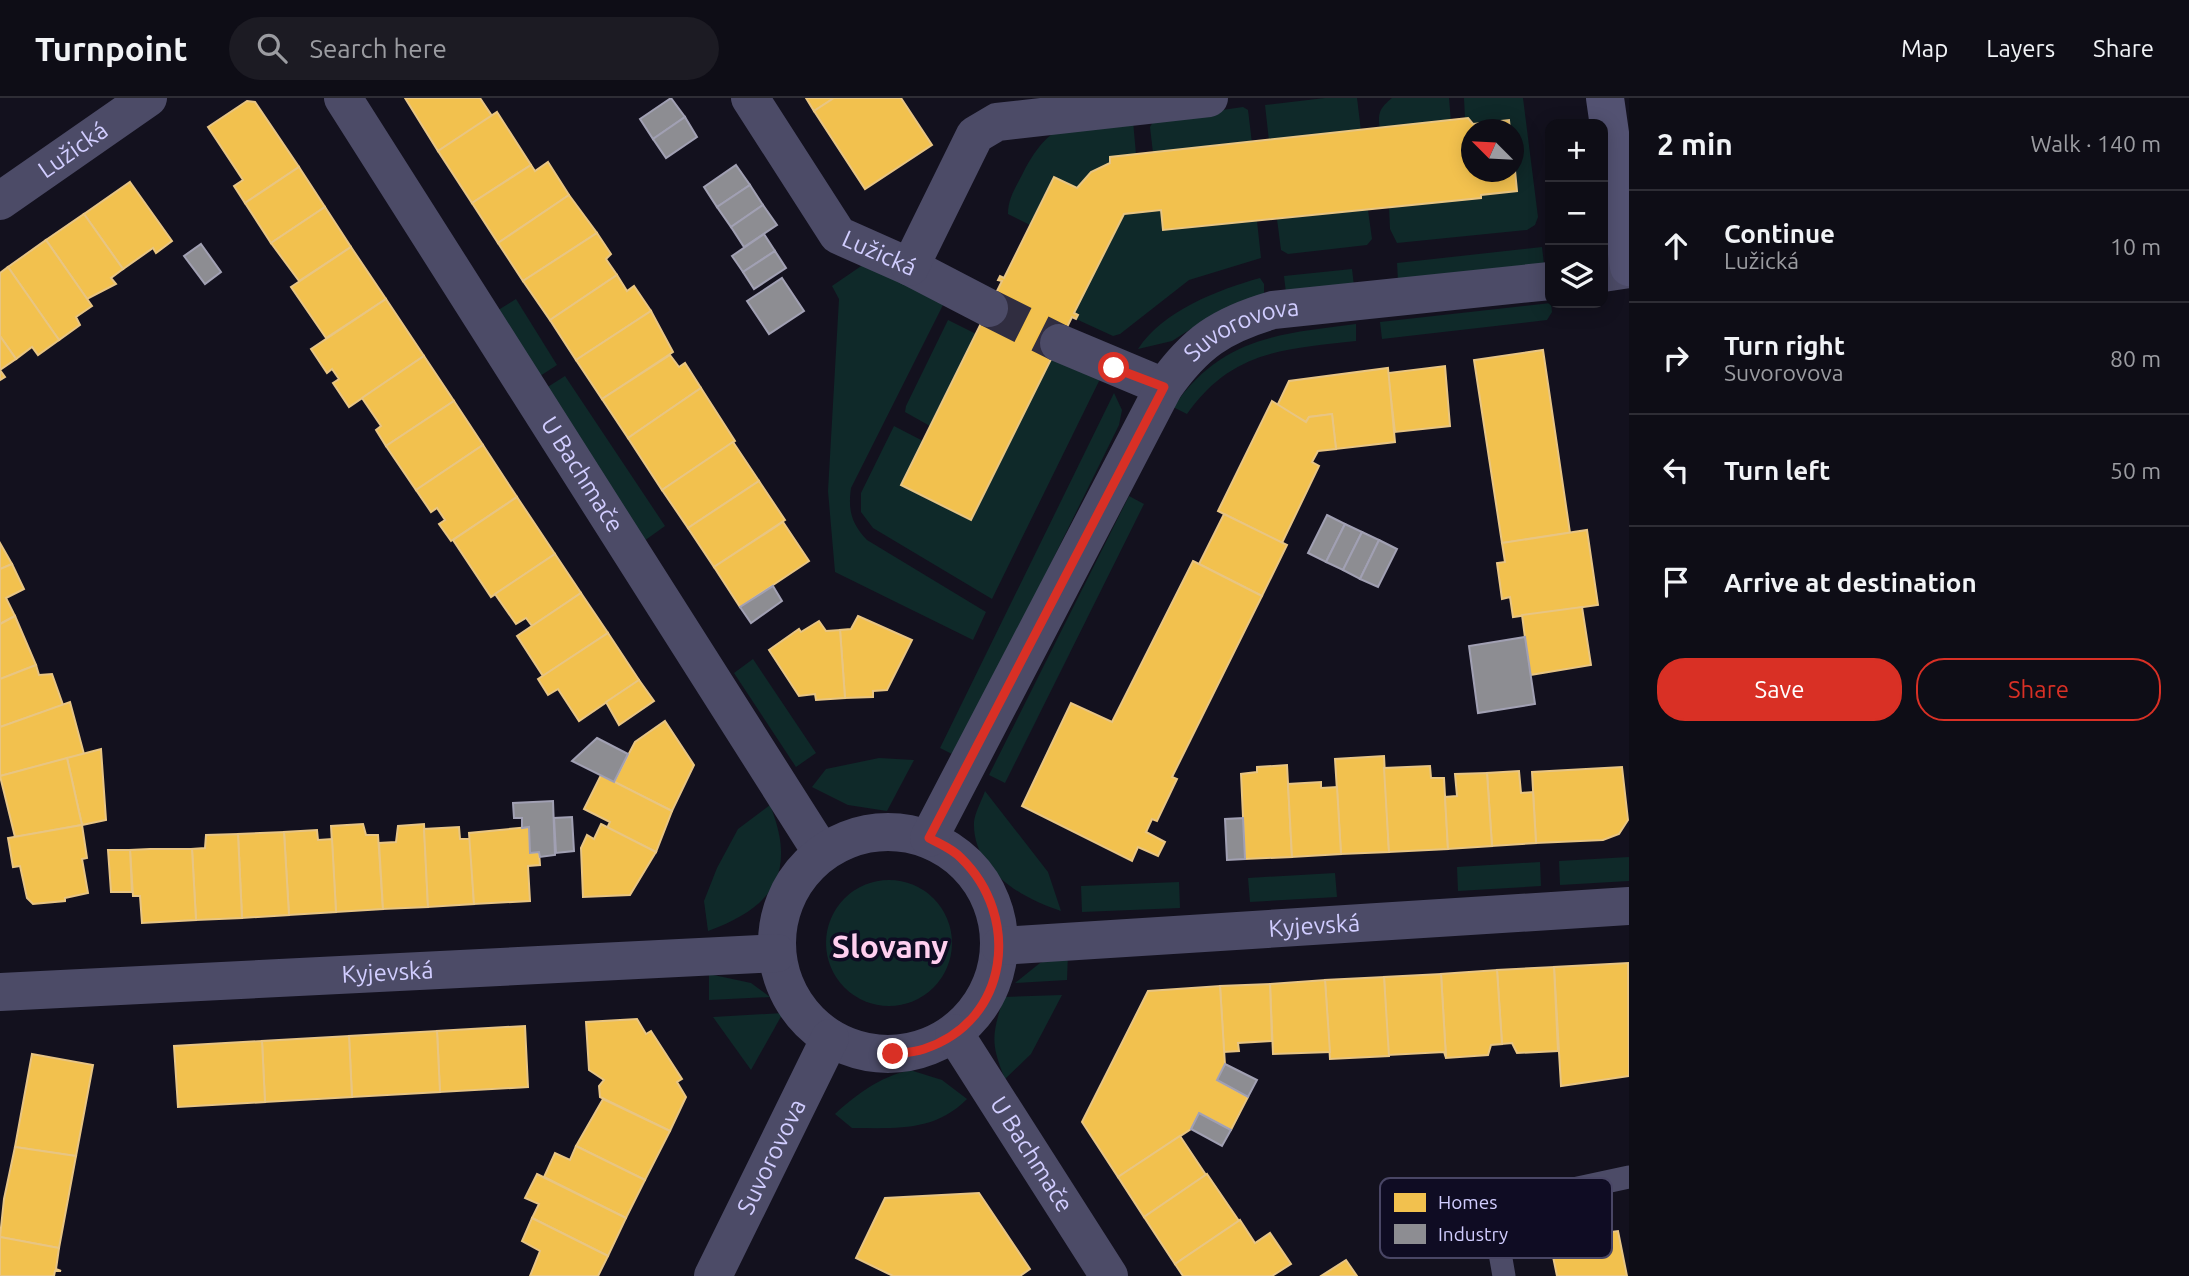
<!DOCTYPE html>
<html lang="en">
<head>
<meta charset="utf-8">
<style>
	:root { --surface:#0e0d16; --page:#1c1b23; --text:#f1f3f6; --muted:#9b9ca1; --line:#2e2d35; --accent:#d93025 }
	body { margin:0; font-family:Ubuntu,sans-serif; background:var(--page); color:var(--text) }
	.controls { position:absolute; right:21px; top:21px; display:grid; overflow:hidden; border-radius:14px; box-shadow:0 4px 18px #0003 }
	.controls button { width:63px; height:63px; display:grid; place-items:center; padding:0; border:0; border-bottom:2px solid var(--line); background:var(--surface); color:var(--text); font:35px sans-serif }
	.compass { position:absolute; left:1461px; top:21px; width:63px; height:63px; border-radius:50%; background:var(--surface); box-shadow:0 4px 18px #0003; rotate:294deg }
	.stop { position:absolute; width:21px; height:21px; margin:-16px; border:5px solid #d93025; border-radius:50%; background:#fff }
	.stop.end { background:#d93025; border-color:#fff; box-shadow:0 2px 7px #0008 }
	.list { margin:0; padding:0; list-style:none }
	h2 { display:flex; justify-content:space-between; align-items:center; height:91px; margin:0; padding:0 28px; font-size:30px }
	h2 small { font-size:23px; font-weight:400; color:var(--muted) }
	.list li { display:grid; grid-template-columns:46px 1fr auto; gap:21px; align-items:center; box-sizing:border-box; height:112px; padding:0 28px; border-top:2px solid var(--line) }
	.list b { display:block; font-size:26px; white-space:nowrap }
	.list p { margin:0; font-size:23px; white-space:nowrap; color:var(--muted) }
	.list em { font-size:23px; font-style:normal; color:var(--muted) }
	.actions { display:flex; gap:14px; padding:21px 28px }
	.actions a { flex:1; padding:16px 0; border:2px solid var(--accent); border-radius:28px; text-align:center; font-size:24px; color:var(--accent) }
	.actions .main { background:var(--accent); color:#fff }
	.icon { flex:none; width:38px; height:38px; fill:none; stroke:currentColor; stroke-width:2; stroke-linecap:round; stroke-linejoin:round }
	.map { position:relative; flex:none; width:1629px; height:1178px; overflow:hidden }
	header { display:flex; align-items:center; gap:42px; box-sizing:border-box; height:98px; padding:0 35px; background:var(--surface); border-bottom:2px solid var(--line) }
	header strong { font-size:33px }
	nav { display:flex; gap:38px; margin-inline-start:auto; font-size:24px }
	.search { width:490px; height:63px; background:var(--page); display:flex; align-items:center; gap:18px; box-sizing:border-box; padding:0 24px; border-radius:38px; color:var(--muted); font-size:26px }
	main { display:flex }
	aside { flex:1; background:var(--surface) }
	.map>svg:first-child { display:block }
	.green { fill:#0f2929 }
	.homes { fill:#f2c14e; stroke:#e8c583; stroke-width:2 }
	.industry { fill:#8d8d92; stroke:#a1a0b3; stroke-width:2 }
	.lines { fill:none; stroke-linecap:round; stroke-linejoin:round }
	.street-tunnel { stroke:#302d40; stroke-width:38; stroke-dasharray:38 19; stroke-linecap:butt }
	.lane { stroke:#4c4b67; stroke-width:23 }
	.street { stroke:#4c4b67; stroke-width:38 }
	.secondary { stroke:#535272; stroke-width:38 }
	.route { stroke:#d93025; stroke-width:9 }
	.labels { text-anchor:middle; stroke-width:7; stroke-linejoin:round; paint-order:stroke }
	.street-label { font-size:24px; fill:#d1cdff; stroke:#0f0c23 }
	.district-label { font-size:32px; font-weight:bold; fill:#ffcfef; stroke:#0f0c23 }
	.key { fill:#0f0c23; stroke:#494665; stroke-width:2 }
	.key-label { font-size:19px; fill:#d1cdff }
</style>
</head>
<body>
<header>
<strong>Turnpoint</strong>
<div class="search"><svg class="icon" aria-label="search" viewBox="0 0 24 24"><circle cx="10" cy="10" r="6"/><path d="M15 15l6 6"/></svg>Search here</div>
<nav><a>Map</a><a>Layers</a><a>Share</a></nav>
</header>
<main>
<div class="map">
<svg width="1629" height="1178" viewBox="0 0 1629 1178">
	<rect width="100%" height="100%" fill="#13111e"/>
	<g class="green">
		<path d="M1325,0H1357L1361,33L1269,43L1265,7Z"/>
		<path d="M1392,0H1449L1451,24L1380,31C1377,15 1380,10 1392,0Z"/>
		<path d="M1464,0H1523L1538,119L1535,127L1527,132L1397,145L1390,131L1389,109L1480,100L1481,97L1517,93L1514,32L1510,31L1509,22L1473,26L1472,22L1465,21Z"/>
		<path d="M1243,9L1248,12L1252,45L1153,55L1150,29L1154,22Z"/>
		<path d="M1133,23L1136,56L1091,74L1077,90L1030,127L1008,116C1008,100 1016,89 1023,75C1054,16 1073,28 1133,23Z"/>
		<path d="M1161,112L1164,132L1257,123L1261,160L1189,182L1120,236L1113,238L1076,221L1074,215L1124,116Z"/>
		<path d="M1368,112L1372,141L1367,147L1288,156L1281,152L1277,121Z"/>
		<path d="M1542,149L1544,166L1398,182L1397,165Z"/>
		<path d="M870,162L946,201L851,390C848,412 851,425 867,442L986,514L973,542L835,474L828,393L839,201L832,188Z"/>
		<path d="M1352,171L1354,188L1286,195L1284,178Z"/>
		<path d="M1260,180L1264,186V198L1219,213L1172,243L1138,251C1163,213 1217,192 1260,180Z"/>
		<path d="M516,201L557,267L537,280L495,214Z"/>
		<path d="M1551,205L1552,214L1547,222L1382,241L1380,224Z"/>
		<path d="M948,222L976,236L930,328L905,314L906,308Z"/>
		<path d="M1356,226V243C1285,251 1232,252 1187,316L1173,309C1222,239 1278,236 1356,226Z"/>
		<path d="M1053,256L1101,279L992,501L873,430L861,414V395L894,328L923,343L901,387L971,422Z"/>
		<path d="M565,278L665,428L644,443L543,292Z"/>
		<path d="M1114,295L1122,312L1119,327L956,658L940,650Z"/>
		<path d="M1129,398L1144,406L1005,685L989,677Z"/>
		<path d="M753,561L816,655L796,669L734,575Z"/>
		<path d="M879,660L914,662L887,713L848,707L812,689L826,671Z"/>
		<path d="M985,693L1048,774L1061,813C1022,801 972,771 974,724C975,714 982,702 985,693Z"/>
		<path d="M770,707C797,774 774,809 708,833L704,803L717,770L738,731Z"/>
		<path d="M1629,759V783L1560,787L1559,763Z"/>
		<path d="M1540,764L1541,788L1458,793L1457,769Z"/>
		<path d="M1335,775L1337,799L1250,804L1248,780Z"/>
		<circle cx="889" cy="845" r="63"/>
		<path d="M1179,784L1180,810L1082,814L1081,788Z"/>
		<path d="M1068,855L1067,882L1015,885L1040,865Z"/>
		<path d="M709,876L751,885L770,899L709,902Z"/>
		<path d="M1062,897L1031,956L1005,981C990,945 992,936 1004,899Z"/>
		<path d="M783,915L751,972L713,919Z"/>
		<path d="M910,972L942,982L967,1001C934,1034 897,1030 852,1030L835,1016C858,995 880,979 910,972Z"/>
	</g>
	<g class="homes">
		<path d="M405,0H480L492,18L438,53Z"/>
		<path d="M806,0H834L814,13Z"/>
		<path d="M834,0H901L932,47L865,91L814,13Z"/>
		<path d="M247,3L255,4L299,69L245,105L234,88L243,82L208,29Z"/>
		<path d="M497,14L531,67L472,105L438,53Z"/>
		<path d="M1468,20L1473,26L1509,22L1510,32H1472V74H1514V62L1517,93L1481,97V100L1163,132L1161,112L1124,116L1074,215L1078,217L1076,221L1072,219L971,422L901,387L1002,183L998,182L1000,178L1004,180L1054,79L1077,90L1091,74L1110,65V59Z"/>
		<path d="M548,64L569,97L498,145L472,105L531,67L535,73Z"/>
		<path d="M299,69L325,109L271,145L245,105Z"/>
		<path d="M130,84L172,143L156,155L153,150L123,171L84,116Z"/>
		<path d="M569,97L597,135L523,183L498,145Z"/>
		<path d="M325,109L351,149L299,183L271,145Z"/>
		<path d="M84,116L123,171L111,180L116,186L87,201L46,142Z"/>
		<path d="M597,135L611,156L606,161L617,177L550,222L523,183Z"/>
		<path d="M46,142L92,208L76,219L80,227L59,242L8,169Z"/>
		<path d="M351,149L386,201L326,240L291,189Z"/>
		<path d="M8,169L59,242L38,257L32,249L16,261L0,238V175Z"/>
		<path d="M617,177L627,193L634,188L651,213L576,262L550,222Z"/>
		<path d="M386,201L424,258L349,309L333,285L339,281L332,271L327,275L311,251Z"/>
		<path d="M651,213L673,254L602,301L576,262Z"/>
		<path d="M0,238L16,261L0,272L5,279L0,282Z"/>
		<path d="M1543,252L1570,435L1502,445L1474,262Z"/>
		<path d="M670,257L679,269L685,265L701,290L628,340L602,301Z"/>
		<path d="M424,258L454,303L386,348L376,332L381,328L362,300Z"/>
		<path d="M1445,268L1450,328L1395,334L1388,275Z"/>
		<path d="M1388,270L1395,344L1336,351L1332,316L1309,319L1306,324L1277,308L1289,283Z"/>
		<path d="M701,290L735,343L662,392L628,340Z"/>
		<path d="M454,303L483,347L416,392L386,348Z"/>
		<path d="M1272,303L1306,324L1309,319L1332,316L1336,351L1318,353L1312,364L1319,368L1282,445L1218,413Z"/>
		<path d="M733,344L759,383L688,430L662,392Z"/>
		<path d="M483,347L517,399L451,443L439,426L445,422L437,410L431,414L416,392Z"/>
		<path d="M759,383L785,422L714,469L688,430Z"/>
		<path d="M517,399L555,456L491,499L453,442Z"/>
		<path d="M1224,416L1287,447L1262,498L1199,466Z"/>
		<path d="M783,424L809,463L740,509L714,469Z"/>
		<path d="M1587,432L1598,507L1513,519L1510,499L1502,501L1497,465L1505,464L1502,445Z"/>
		<path d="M0,445L12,466L0,471Z"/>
		<path d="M555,456L581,495L532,528L526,520L516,526L495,496Z"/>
		<path d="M1193,463L1262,498L1172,679L1177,681L1157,723L1152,721L1146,734L1165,744L1158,758L1138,749L1132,763L1022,708L1071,605L1112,624Z"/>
		<path d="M12,466L24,491L6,500L15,518L0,526V471Z"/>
		<path d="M581,495L608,535L543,578L517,538Z"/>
		<path d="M1582,509L1591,567L1530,577L1522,517Z"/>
		<path d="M15,518L36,567L0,581V526Z"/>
		<path d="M858,518L912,542L887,592L873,593V599L845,600L840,532L851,531Z"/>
		<path d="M819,523L826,533L840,532L845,600L816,602L815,596L799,598L769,552L799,531L801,534Z"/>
		<path d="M608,535L639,582L579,623L558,591L548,597L538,581Z"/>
		<path d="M36,567L39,577L52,576L63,607L0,629V581Z"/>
		<path d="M639,582L654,603L619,627L606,604Z"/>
		<path d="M70,604L84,656L0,678V629Z"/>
		<path d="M665,623L694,667L672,713L614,684L635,644Z"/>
		<path d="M101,651L106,722L82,727L67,660Z"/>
		<path d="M1384,658L1389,754L1341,756L1335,661Z"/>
		<path d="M67,660L82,727L15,739L0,678Z"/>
		<path d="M1287,667L1292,759L1245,761L1241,676L1257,674V669Z"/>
		<path d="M1430,668L1431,680H1444L1448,751L1389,754L1384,670Z"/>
		<path d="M1622,669L1628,722L1619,736L1603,742L1536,745L1532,674Z"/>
		<path d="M1519,673L1521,695L1533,694L1536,745L1492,748L1487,675Z"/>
		<path d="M1487,675L1492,748L1448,751L1445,699L1457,698L1455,676Z"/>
		<path d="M601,677L672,713L656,754L607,730L610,724L584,711Z"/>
		<path d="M1321,684V690L1337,689L1341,756L1292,759L1288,686Z"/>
		<path d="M363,726L366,737H378L383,811L336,814L331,728Z"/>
		<path d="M424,726L428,809L383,811L379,745L396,744L398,728Z"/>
		<path d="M601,726L656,754L630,797L583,799L581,750L587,737L594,741Z"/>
		<path d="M82,727L87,760L82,761L88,795L65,800V803L33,806L27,800L20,768L13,769L8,740Z"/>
		<path d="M459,729L460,741H470L474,806L428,809L424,731Z"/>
		<path d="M529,729L530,755L539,754L540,767L528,768L530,803L474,806L469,735Z"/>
		<path d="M317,732L318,742L332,741L336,814L289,817L284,734Z"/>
		<path d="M284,734L289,817L242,820L238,736Z"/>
		<path d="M238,736L242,820L196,822L192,751L205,750L206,737Z"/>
		<path d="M150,751H192L196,822L142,825L140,798H133L130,752Z"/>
		<path d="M108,752H130L132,794H111Z"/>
		<path d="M1628,865L1629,978L1561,988L1554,869Z"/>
		<path d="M1554,869L1558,953L1517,955L1512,945L1502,946L1497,872Z"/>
		<path d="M1497,872L1502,946L1491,947L1488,957L1446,960L1441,876Z"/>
		<path d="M1441,876L1446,960L1444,954L1388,957L1384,879Z"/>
		<path d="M1384,879L1389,958L1330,961L1325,882Z"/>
		<path d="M1325,882L1330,954L1273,956L1270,886Z"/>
		<path d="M1270,886L1272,943L1238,945L1239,953L1224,954L1220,888Z"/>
		<path d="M1220,888L1225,967L1217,982L1248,999L1231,1032L1199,1015L1191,1031L1118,1079L1082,1024L1148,893Z"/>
		<path d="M637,921L646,936L651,933L682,981L677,984L686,999L670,1033L600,999L599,988L604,982L589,972L586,924Z"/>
		<path d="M525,928L528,989L440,994L437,933Z"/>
		<path d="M437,933L440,994L352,999L349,938Z"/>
		<path d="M349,938L352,999L265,1004L262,943Z"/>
		<path d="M262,943L265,1004L178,1009L174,948Z"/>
		<path d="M32,956L93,967L76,1058L15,1049Z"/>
		<path d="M603,1001L670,1033L645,1082L576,1048Z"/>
		<path d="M1180,1038L1206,1077L1144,1119L1118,1079Z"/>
		<path d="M576,1048L645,1082L626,1120L544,1079L555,1055L570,1062Z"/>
		<path d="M15,1049L76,1058L59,1150L0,1139L4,1101Z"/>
		<path d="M537,1076L626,1120L608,1158L532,1120L539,1106L525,1100Z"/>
		<path d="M1207,1076L1239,1123L1175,1166L1144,1119Z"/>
		<path d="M979,1095L1030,1171L1020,1178H893L856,1160L885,1100Z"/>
		<path d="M1605,1105L1611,1134L1618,1133L1627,1178H1557L1550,1144L1556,1142L1550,1116Z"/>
		<path d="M532,1120L608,1158L598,1178H530L540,1153L522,1143Z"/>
		<path d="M1240,1122L1255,1145L1270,1135L1291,1166L1272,1178H1183L1175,1166Z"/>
		<path d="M0,1139L59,1150L56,1171L61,1173H55L54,1178H0Z"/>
		<path d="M1346,1162L1357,1178H1321Z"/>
	</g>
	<g class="industry">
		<path d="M671,0L685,19L653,41L640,21Z"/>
		<path d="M685,19L697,39L666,60L653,41Z"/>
		<path d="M736,67L750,87L717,109L704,89Z"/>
		<path d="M750,87L763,107L731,129L717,109Z"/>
		<path d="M763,107L777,127L744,149L731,129Z"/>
		<path d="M764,136L775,153L743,174L732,158Z"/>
		<path d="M201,146L221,174L205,186L184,158Z"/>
		<path d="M775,153L786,170L754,191L743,174Z"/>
		<path d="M782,180L804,213L769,236L747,203Z"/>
		<path d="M1327,417L1345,426L1326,464L1308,455Z"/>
		<path d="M1345,426L1362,434L1343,472L1326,464Z"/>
		<path d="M1362,434L1379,442L1360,481L1343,472Z"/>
		<path d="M1379,442L1397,451L1378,489L1360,481Z"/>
		<path d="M773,488L782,503L751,525L740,509Z"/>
		<path d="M1525,539L1535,606L1478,615L1469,548Z"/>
		<path d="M597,640L628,656L614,684L572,663Z"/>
		<path d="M553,703L555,757L540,759L539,754L530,755L529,729L522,730V720H514L513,705Z"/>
		<path d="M572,719L574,753L556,755L554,720Z"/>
		<path d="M1243,720L1245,761L1227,762L1225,721Z"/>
		<path d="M1225,966L1257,982L1248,999L1217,982Z"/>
		<path d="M1199,1015L1231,1032L1222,1048L1191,1031Z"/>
	</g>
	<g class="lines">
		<path class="street-tunnel" d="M989,210L1059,245"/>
		<path class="lane" d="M1504,1178L1497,1138L1550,1096L1629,1079"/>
		<g class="street">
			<path id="s1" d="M343,0L822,755"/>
			<path id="s2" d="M750,0L838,137L910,169L989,210"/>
			<path id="s3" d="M0,103L148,0"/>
			<path d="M910,169L975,37L997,24L1209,0"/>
			<path d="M1603,175L1629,171"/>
			<path d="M1059,245L1164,289"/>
			<circle cx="888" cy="845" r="111"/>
			<path id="s4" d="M929,740L1164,289C1195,245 1221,227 1273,212L1550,183"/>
			<path id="s5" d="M1000,848L1629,808"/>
			<path id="s6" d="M0,894L777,855"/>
			<path id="s7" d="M954,935L1109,1178"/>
			<path id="s8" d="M713,1178L830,940"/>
		</g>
		<path class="secondary" d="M1605,0L1629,169"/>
	</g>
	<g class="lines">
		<path class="route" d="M893,956C903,955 915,954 924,951C1010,923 1021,818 961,760C953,751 940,746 929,740L1164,289L1114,270"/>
	</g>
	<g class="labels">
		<g class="street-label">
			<text dy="8" stroke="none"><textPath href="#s3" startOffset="89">Lužická</textPath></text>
			<text dy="8" stroke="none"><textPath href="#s2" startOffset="208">Lužická</textPath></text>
			<text dy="8" stroke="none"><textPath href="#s4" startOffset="609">Suvorovova</textPath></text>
			<text dy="8" stroke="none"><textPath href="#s1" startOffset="446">U Bachmače</textPath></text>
			<text dy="8" stroke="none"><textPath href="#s5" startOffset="315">Kyjevská</textPath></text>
			<text dy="8" stroke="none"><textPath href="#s6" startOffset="388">Kyjevská</textPath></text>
			<text dy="8" stroke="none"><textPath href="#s7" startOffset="144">U Bachmače</textPath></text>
			<text dy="8" stroke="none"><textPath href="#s8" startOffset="133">Suvorovova</textPath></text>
		</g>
		<g class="district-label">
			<text x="890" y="860">Slovany</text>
		</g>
	</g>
	<rect x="1380" y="1080" width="232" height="80" rx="10" class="key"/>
	<rect x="1394" y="1095" width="32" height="19" fill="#f2c14e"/>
	<rect x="1394" y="1126" width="32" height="20" fill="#8d8d92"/>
	<g class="key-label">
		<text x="1438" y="1111">Homes</text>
		<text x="1438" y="1143">Industry</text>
	</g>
</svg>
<div class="controls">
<button>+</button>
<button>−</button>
<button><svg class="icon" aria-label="layers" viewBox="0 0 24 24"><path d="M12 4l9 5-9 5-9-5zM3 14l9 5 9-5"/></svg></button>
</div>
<svg class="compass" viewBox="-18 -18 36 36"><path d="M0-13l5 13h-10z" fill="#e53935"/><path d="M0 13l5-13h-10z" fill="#9b9ca1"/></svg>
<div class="stop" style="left:1114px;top:270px"></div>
<div class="stop end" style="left:893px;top:956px"></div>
</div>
<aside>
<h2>2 min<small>Walk · 140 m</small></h2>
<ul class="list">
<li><svg class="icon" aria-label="ahead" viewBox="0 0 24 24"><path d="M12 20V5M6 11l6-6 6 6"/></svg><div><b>Continue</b><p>Lužická</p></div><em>10 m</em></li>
<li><svg class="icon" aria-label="right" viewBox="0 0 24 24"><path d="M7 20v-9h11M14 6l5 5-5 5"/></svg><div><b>Turn right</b><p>Suvorovova</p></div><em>80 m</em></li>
<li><svg class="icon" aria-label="left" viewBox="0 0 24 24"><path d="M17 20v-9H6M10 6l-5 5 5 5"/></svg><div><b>Turn left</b></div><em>50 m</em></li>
<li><svg class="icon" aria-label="arrive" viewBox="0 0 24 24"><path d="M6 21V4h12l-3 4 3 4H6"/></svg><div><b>Arrive at destination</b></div></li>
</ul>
<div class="actions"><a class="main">Save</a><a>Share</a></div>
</aside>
</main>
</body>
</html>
